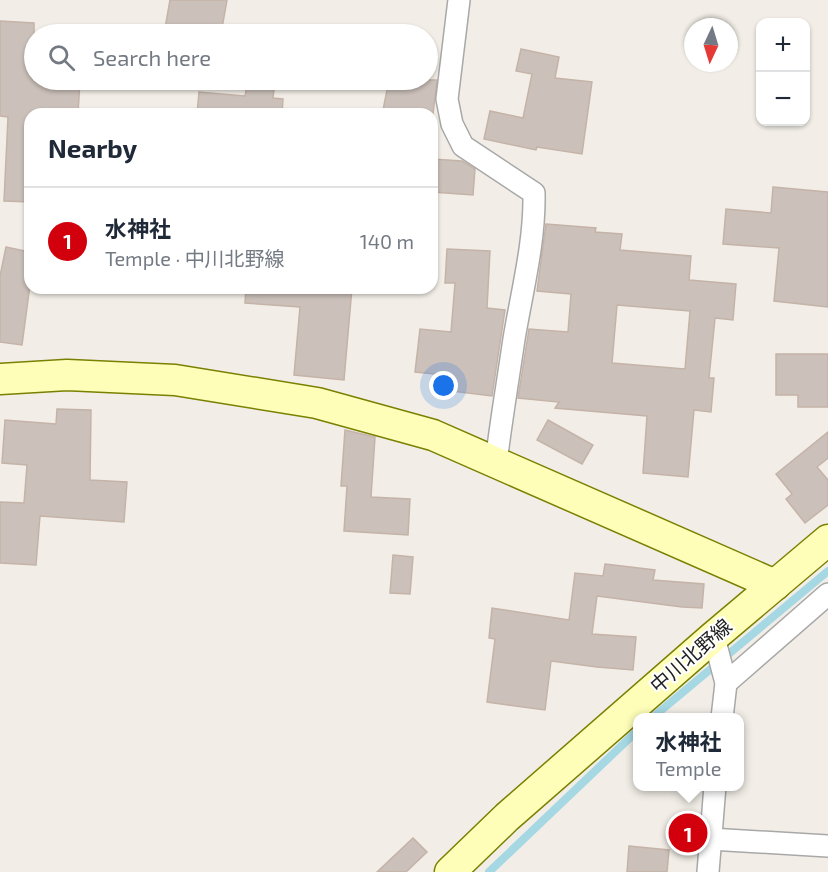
<!DOCTYPE html>
<html lang="en">
<head>
<meta charset="utf-8">
<style>
	:root { --surface:#fff; --page:#f6f6f7; --text:#1f2937; --muted:#747a83; --line:#e0e1e3; --accent:#d2000c }
	body { margin:0; font-family:"Exo 2","Noto Sans JP",sans-serif; background:var(--page); color:var(--text) }
	.controls { position:absolute; right:18px; top:18px; display:grid; overflow:hidden; border-radius:12px; box-shadow:0 2px 4px #0004 }
	.controls button { width:54px; height:54px; display:grid; place-items:center; padding:0; border:0; border-bottom:2px solid var(--line); background:var(--surface); color:var(--text); font:30px sans-serif }
	.compass { position:absolute; left:684px; top:18px; width:54px; height:54px; border-radius:50%; background:var(--surface); box-shadow:0 2px 4px #0004; rotate:184deg }
	.you { position:absolute; left:444px; top:386px; width:21px; height:21px; margin:-15px; border:4px solid #fff; border-radius:50%; background:#1a73e8; box-shadow:0 0 0 9px #1a73e833 }
	.badge { display:grid; place-items:center; width:39px; height:39px; border-radius:50%; background:var(--accent); color:#fff; font-size:20px; font-weight:700 }
	.pin { position:absolute; translate:-50% -50%; border:3px solid #fff; box-shadow:0 2px 6px #0006 }
	.popup { position:absolute; left:633px; top:713px; width:111px; height:78px; box-sizing:border-box; display:grid; place-content:center; border-radius:12px; background:var(--surface); filter:drop-shadow(0 2px 4px #0005); font-size:20px; white-space:nowrap; color:var(--muted) }
	.popup b { font-size:22px; color:var(--text) }
	.popup::after { content:''; position:absolute; left:50%; top:100%; margin-left:-12px; border:12px solid transparent; border-top-color:var(--surface) }
	.list { margin:0; padding:0; list-style:none }
	h2 { display:flex; justify-content:space-between; align-items:center; height:78px; margin:0; padding:0 24px; font-size:26px }
	h2 small { font-size:20px; font-weight:400; color:var(--muted) }
	.list li { display:grid; grid-template-columns:39px 1fr auto; gap:18px; align-items:center; box-sizing:border-box; height:108px; padding:0 24px; border-top:2px solid var(--line) }
	.list b { display:block; font-size:22px; white-space:nowrap }
	.list p { margin:0; font-size:20px; white-space:nowrap; color:var(--muted) }
	.list em { font-size:20px; font-style:normal; color:var(--muted) }
	.icon { flex:none; width:33px; height:33px; fill:none; stroke:currentColor; stroke-width:2; stroke-linecap:round; stroke-linejoin:round }
	.map { position:relative; flex:none; width:828px; height:872px; overflow:hidden }
	.search { position:absolute; background:var(--surface); box-shadow:0 2px 4px #0004; left:24px; top:24px; width:414px; height:66px; display:flex; align-items:center; gap:15px; box-sizing:border-box; padding:0 21px; border-radius:33px; color:var(--muted); font-size:22px }
	.panel { position:absolute; background:var(--surface); box-shadow:0 2px 4px #0004; left:24px; top:108px; width:414px; height:186px; border-radius:18px }
	.map>svg:first-child { display:block }
	.lines { fill:none; stroke-linecap:round; stroke-linejoin:round }
	.stream { stroke:#a5d8e3; stroke-width:8 }
	.building { fill:#cbc0ba; stroke:#c5b3a8; stroke-width:1.5; fill-rule:evenodd }
	.street-casing { stroke:#a8a8a8; stroke-width:24 }
	.secondary-casing { stroke:#7a8000; stroke-width:33 }
	.street { stroke:#fff; stroke-width:21 }
	.secondary { stroke:#fefeb9; stroke-width:30 }
	.labels { text-anchor:middle; stroke-width:4.5; stroke-linejoin:round; paint-order:stroke }
	.street-label { font-size:20px; fill:#212121; stroke:#fff }
</style>
</head>
<body>
<div class="map">
<svg width="828" height="872" viewBox="0 0 828 872">
	<rect width="100%" height="100%" fill="#f2eee7"/>
	<g class="lines">
		<g class="stream">
			<path d="M652,718L828,571"/>
			<path d="M489,872L637,731"/>
		</g>
	</g>
	<g class="building">
		<path d="M170,0H227L221,34H164Z"/>
		<path d="M0,21L34,23V80H80L78,114H30V202L4,201L8,117L0,116Z"/>
		<path d="M521,49L559,57L555,78L592,82L582,154L537,147L536,150L484,139L490,111L523,118L532,74L516,71Z"/>
		<path d="M389,80H437L433,114H405L383,110Z"/>
		<path d="M247,85L274,89L273,98L283,99L282,114H197L199,92L245,96Z"/>
		<path d="M432,159L462,161L475,169L473,195L432,192Z"/>
		<path d="M773,187L828,192V307L774,301L779,248L723,244L726,209L771,213Z"/>
		<path d="M546,224L596,228L595,232L622,234L620,250L691,256L689,280L736,284L733,320L715,318L709,378H714L711,412L694,410L688,477L643,473L647,416L555,408L559,402L518,398L529,329L568,332L571,294L537,291ZM617,305L690,311L685,369L612,363Z"/>
		<path d="M6,247L30,252V285L22,345L0,342V276Z"/>
		<path d="M447,249L490,251L487,308L505,310L492,396L452,391L454,376L415,372L420,329L451,332L455,283H445Z"/>
		<path d="M246,288H352L344,380L294,375L300,307L245,303Z"/>
		<path d="M776,354H828V407H798V395H776Z"/>
		<path d="M57,409L91,410L90,480L127,482L124,522L40,516L36,565L0,563V502L24,503L27,465L2,463L5,420L56,424Z"/>
		<path d="M548,420L593,445L582,464L537,440Z"/>
		<path d="M345,430L375,437L371,497L410,499L408,535L344,531L347,486H341Z"/>
		<path d="M828,432V458L817,467L828,480V505L805,523L786,499L792,494L776,474Z"/>
		<path d="M393,555L413,557L410,594L390,593Z"/>
		<path d="M605,564L655,570L653,580L704,584L702,608L682,607L597,596L592,634L636,637L633,670L597,667L551,661L545,710L487,702L495,639L489,638L492,608L569,620L575,573L603,576Z"/>
		<path d="M413,838L427,852L406,872H377Z"/>
		<path d="M629,846L669,850L667,872H627Z"/>
	</g>
	<g class="lines">
		<defs>
			<g id="street">
				<path d="M459,0L447,99L452,124L463,146L534,193C535,242 522,291 514,339C508,380 501,421 496,463"/>
				<path d="M712,638L716,645L726,683L722,718"/>
				<path d="M726,683L828,594"/>
				<path d="M710,839L828,846"/>
				<path d="M708,872L715,786"/>
			</g>
			<g id="secondary">
				<path d="M0,379L67,375L175,380L317,403L433,435L775,585"/>
				<path d="M450,872L507,817L712,638L828,540"/>
			</g>
		</defs>
		<use href="#street" class="street-casing"/>
		<use href="#secondary" class="secondary-casing"/>
		<use href="#street" class="street"/>
		<use href="#secondary" class="secondary"/>
	</g>
	<g class="labels">
		<g class="street-label">
			<text transform="translate(691 656) rotate(-41)" y="7">中川北野線</text>
		</g>
	</g>
</svg>
<div class="controls">
<button>+</button>
<button>−</button>
</div>
<svg class="compass" viewBox="-18 -18 36 36"><path d="M0-13l5 13h-10z" fill="#e53935"/><path d="M0 13l5-13h-10z" fill="#747a83"/></svg>
<div class="you"></div>
<div class="pin badge" style="left:688px;top:833px">1</div>
<div class="popup"><b>水神社</b>Temple</div>
<div class="search"><svg class="icon" aria-label="search" viewBox="0 0 24 24"><circle cx="10" cy="10" r="6"/><path d="M15 15l6 6"/></svg>Search here</div>
<section class="panel">
<h2>Nearby<small></small></h2>
<ul class="list">
<li><span class="badge">1</span><div><b>水神社</b><p>Temple · 中川北野線</p></div><em>140 m</em></li>
</ul>
</section>
</div>
</body>
</html>
